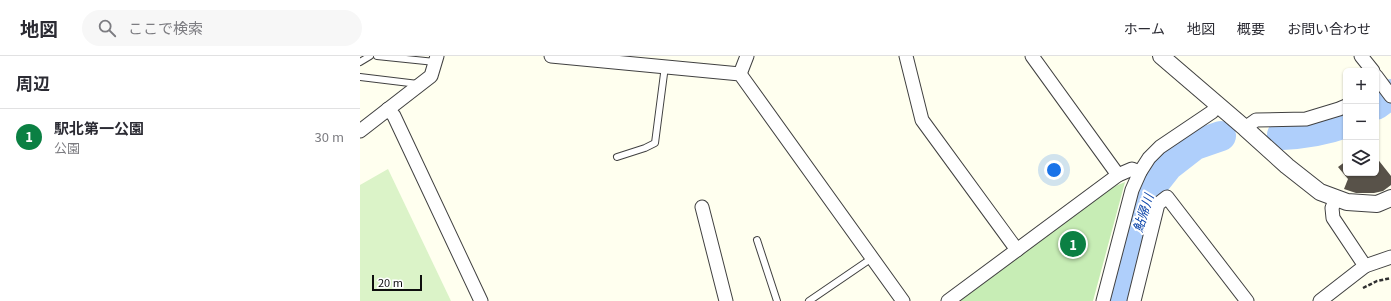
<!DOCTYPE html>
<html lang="ja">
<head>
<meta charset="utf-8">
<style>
	:root { --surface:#fff; --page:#f7f7f7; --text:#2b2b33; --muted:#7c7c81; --line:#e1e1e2; --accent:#0b8043 }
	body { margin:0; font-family:Georgia,"Noto Sans JP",serif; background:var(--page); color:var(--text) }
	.controls { position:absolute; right:12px; top:12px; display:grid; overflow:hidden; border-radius:6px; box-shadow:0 1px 3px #0004 }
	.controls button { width:36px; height:36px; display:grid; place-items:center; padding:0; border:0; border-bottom:1px solid var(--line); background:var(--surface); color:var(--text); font:20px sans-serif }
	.scale { position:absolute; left:12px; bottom:10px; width:50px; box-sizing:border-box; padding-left:4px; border:2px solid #0e0e0e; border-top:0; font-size:11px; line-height:14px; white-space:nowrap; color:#0e0e0e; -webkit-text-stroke:3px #fff; paint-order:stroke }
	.you { position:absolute; left:694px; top:114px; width:14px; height:14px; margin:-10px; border:3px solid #fff; border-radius:50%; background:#1a73e8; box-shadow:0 0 0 6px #1a73e833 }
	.badge { display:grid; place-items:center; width:26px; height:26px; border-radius:50%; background:var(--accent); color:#fff; font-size:13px; font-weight:700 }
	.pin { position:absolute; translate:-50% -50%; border:2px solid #fff; box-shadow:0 1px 4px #0006 }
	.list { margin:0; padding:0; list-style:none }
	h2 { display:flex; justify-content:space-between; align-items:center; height:52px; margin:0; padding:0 16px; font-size:17px }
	h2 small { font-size:13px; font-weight:400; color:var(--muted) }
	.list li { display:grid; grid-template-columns:26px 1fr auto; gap:12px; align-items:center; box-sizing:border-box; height:56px; padding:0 16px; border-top:1px solid var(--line) }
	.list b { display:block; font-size:15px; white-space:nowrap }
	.list p { margin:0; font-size:13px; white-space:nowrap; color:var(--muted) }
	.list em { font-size:13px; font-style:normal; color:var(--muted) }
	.icon { flex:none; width:22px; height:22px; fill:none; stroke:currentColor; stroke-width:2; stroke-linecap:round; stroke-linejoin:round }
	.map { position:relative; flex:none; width:1031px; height:245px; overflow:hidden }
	header { display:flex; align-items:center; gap:24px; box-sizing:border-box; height:56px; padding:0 20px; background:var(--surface); border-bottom:1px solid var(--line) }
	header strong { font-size:19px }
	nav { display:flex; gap:22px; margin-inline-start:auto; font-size:14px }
	.search { width:280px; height:36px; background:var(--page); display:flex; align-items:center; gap:10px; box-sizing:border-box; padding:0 14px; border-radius:22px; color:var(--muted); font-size:15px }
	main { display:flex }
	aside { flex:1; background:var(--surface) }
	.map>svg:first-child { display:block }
	.green { fill:#c7edb5 }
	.pitch { fill:#dbf3c8 }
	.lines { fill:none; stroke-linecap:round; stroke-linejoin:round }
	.river { stroke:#afcffb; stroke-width:30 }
	.building { fill:#585249 }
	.service-casing { stroke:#414141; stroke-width:8 }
	.minor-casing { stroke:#414141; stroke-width:15 }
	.tertiary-casing { stroke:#414141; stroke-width:18 }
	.path { stroke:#303030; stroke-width:2.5; stroke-dasharray:4 2; stroke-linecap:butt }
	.service { stroke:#fff; stroke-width:6 }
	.minor { stroke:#fff; stroke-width:13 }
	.tertiary { stroke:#fff; stroke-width:16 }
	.labels { text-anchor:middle; stroke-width:4; stroke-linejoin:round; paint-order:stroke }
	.water-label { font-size:13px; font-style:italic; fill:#0d46aa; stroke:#fff }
</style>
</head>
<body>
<header>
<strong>地図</strong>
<div class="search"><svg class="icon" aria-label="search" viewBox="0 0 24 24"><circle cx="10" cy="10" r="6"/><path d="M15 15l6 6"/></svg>ここで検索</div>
<nav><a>ホーム</a><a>地図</a><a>概要</a><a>お問い合わせ</a></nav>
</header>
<main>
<aside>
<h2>周辺<small></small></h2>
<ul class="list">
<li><span class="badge">1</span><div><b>駅北第一公園</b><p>公園</p></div><em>30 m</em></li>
</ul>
</aside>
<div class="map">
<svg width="1031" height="245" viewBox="0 0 1031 245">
	<rect width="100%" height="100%" fill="#ffffef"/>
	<path class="green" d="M765,126L733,245H600L753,131Z"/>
	<path class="pitch" d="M28,113L91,245H0V129Z"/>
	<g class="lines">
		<g class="river">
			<path d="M1016,49L1031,38"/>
			<path d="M922,79C946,78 964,75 986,67"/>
			<path d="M758,245L784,146L793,129L808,110L835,89L861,80"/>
		</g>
	</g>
	<path class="building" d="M1016,101L1031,120V129L1023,135L1014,137H996L984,133L988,123L978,111L986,105V117H1016Z"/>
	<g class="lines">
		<defs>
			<g id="service">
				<path d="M17,0L75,6"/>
				<path d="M0,6L10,0"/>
				<path d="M0,21L58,28"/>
				<path d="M257,101L285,92L295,87L305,10"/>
				<path d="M397,184L417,245"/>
				<path d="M449,245L512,202"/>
			</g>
			<g id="minor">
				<path d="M191,0L380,18L543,245"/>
				<path d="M546,0L562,64L657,194"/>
				<path d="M672,0L758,119"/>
				<path d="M1001,0L1013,15"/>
				<path d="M380,18L387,0"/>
				<path d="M1016,20L1031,40"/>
				<path d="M28,53L34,60L121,245"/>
				<path d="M885,72L896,64L946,63L979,53L986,50"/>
				<path d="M0,75L71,20L77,0"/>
				<path d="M342,151L366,245"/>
				<path d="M1005,210L1031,201"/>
				<path d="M588,245L758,119L772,113L780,116"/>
				<path d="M743,245L772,134L780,116L789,102L800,91L852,56L858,48"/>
				<path d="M774,245L798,148L807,141L887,245"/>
				<path d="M960,245L1005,210L973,162L972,152L976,142"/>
			</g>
			<path id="tertiary" d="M801,0L885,72L927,110L960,136L987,146L1017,148L1031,142"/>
		</defs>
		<use href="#service" class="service-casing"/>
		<use href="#minor" class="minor-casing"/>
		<use href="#tertiary" class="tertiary-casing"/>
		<path class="path" d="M1003,232L1017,225L1031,222"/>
		<use href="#service" class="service"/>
		<use href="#minor" class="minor"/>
		<use href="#tertiary" class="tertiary"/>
	</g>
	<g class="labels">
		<g class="water-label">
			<text transform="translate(783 157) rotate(-72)" y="5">鮎帰川</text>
		</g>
	</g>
</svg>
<div class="controls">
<button>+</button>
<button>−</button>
<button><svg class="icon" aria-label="layers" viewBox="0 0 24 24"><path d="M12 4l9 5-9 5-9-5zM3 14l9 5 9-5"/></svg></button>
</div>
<div class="scale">20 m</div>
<div class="you"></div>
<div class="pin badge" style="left:713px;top:188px">1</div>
</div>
</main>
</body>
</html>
